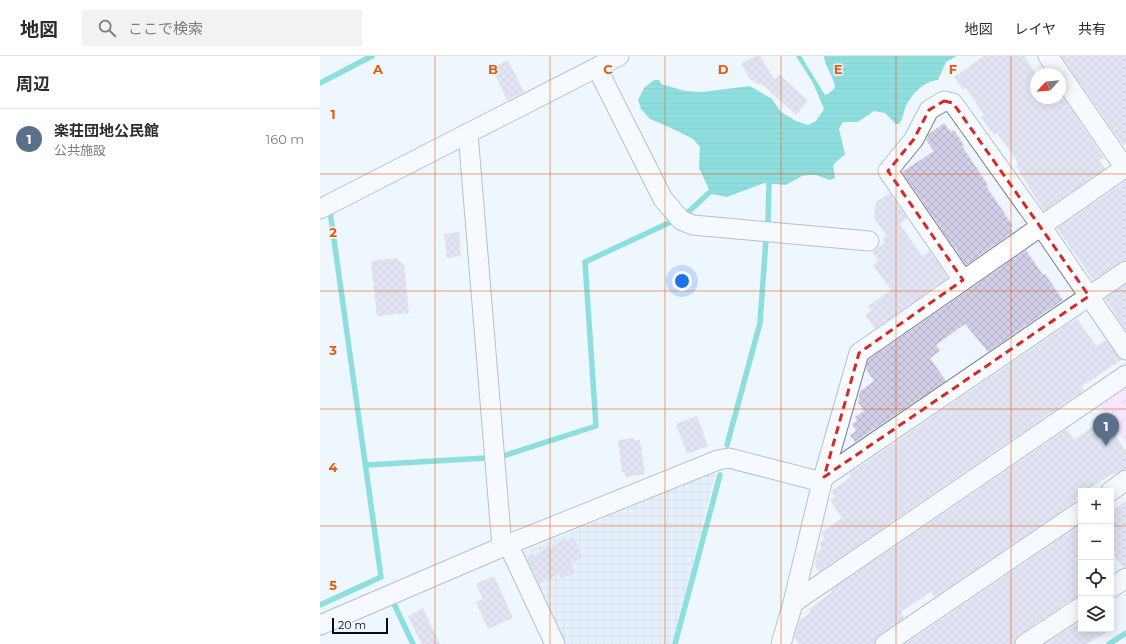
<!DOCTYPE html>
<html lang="ja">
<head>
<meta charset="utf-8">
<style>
	:root { --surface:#fff; --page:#f2f2f3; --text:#2b2b33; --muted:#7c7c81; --line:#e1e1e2; --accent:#704f26 }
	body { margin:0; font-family:Montserrat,"Noto Sans JP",sans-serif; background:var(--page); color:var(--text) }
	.controls { position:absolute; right:12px; bottom:12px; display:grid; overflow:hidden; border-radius:0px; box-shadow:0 2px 10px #0003 }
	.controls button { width:36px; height:36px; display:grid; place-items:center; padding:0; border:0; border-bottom:1px solid var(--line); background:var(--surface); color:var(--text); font:20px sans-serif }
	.compass { position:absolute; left:710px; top:12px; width:36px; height:36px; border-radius:50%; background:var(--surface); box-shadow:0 2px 10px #0003; rotate:244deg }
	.scale { position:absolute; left:12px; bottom:10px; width:56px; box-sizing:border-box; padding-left:4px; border:2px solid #090e16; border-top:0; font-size:11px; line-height:14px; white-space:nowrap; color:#090e16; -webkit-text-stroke:3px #eef5fe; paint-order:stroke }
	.you { position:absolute; left:362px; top:225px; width:14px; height:14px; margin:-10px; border:3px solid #fff; border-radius:50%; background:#1a73e8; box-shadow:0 0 0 6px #1a73e833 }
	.badge { display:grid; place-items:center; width:26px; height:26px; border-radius:50%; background:var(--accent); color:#fff; font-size:13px; font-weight:700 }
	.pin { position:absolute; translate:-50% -33px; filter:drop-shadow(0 1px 2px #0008) }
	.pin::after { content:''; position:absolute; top:21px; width:14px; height:12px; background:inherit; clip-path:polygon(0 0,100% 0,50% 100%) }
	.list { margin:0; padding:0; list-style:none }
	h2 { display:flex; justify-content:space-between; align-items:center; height:52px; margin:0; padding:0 16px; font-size:17px }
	h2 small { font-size:13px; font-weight:400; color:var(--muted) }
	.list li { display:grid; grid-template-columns:26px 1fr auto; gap:12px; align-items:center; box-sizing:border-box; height:60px; padding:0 16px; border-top:1px solid var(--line) }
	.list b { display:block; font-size:15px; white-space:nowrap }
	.list p { margin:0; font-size:13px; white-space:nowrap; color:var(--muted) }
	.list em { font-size:13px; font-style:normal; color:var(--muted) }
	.icon { flex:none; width:22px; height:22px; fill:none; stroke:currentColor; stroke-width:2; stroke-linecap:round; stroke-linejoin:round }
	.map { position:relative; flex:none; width:806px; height:588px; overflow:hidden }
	header { display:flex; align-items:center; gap:24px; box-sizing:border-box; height:56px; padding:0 20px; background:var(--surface); border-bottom:1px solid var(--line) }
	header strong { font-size:19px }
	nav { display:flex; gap:22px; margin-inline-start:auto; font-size:14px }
	.search { width:280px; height:36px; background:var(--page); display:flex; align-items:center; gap:10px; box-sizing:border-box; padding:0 14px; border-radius:0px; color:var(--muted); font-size:15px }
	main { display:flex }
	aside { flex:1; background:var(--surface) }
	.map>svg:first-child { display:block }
	.industrial { fill:url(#industrial-grid) }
	.park { fill:url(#park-crowns) }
	.water { fill:url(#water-rules) }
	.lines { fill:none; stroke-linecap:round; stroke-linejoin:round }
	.stream { stroke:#17c4bb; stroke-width:5.5 }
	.building { fill:url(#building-cross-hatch) }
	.minor-casing { stroke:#738195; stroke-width:21 }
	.minor { stroke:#fff; stroke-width:19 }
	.marked { fill:none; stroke:#d62828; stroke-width:3; stroke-dasharray:8 5; stroke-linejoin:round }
	.grid { fill:none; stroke:#e8590c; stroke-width:1; stroke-opacity:0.55 }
	.grid-label { font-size:13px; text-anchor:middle; font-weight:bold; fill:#e8590c; stroke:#eef5fe; stroke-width:3; stroke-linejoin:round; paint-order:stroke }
</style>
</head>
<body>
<header>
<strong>地図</strong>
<div class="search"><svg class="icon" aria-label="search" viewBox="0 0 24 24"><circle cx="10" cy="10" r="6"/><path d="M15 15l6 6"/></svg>ここで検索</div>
<nav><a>地図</a><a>レイヤ</a><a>共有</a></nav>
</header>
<main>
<aside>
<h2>周辺<small></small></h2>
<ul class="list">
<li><span class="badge" style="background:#5c6f8a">1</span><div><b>楽荘団地公民館</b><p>公共施設</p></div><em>160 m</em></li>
</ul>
</aside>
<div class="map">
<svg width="806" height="588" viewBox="0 0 806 588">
	<defs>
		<pattern id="industrial-grid" width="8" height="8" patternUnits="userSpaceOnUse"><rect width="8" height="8" fill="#deeafc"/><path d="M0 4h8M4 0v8" fill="none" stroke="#bdc8d7"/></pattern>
		<pattern id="park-crowns" width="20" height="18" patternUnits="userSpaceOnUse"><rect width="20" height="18" fill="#ffd5fd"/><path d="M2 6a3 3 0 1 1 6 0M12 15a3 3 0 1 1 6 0" fill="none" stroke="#d9b6d8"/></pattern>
		<pattern id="water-rules" width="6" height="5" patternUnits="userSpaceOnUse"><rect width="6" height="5" fill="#17c4bb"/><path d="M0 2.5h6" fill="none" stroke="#14a7a0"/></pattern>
		<pattern id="building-cross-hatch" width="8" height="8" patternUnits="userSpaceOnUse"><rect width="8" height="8" fill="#d2cee8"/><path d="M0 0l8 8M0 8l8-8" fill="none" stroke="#b3b0c6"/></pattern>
	</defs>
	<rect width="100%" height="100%" fill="#eef5fe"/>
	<path class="industrial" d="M396,415L353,588H239L198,498Z"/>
	<path class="park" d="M806,328V386L778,347Z"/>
	<path class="water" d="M476,0H481L505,39L508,38L515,32C514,20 505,12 504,0H637L626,6L618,24C604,25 592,38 586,50C583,56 584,62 579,68H576L565,57L554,55L538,66H523L519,73L525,98L513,109L515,122L510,124L496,119H489L482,120L466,129L444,127L407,141L391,138L379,112L380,91L373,83L349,71L330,63L321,53L318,44L324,32L334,24H339L341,28L365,35L382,36L430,30L452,43L461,56L476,65L488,69L496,65L504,53L493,27Z"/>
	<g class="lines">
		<g class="stream">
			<path d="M0,27L52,0"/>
			<path d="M365,159L390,136"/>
			<path d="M448,168L449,127"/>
			<path d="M407,389L440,267L446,183"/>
			<path d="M180,401L276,370L265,206L353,165"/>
			<path d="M47,409L166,402"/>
			<path d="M74,548L93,588"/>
			<path d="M0,549L61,521L10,155"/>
			<path d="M355,588L400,419"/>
			<path d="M789,588L806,577"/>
		</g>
	</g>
	<g class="building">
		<path d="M435,0H440L454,23L460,19L488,45L476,59L441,27L439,29L430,23L421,8Z"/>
		<path d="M664,0H704L716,18V42H732L736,48L744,42L784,102L779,105L785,113L724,155L696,110L699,108L677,77L674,79L661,61L664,59L646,32L643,34L634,21Z"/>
		<path d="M741,0H806V87L803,89Z"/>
		<path d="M188,4L204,36L187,44L172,12Z"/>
		<path d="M624,67L631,76L634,74L644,89L642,90L668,129L666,130L693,170L690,172L693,176L646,209L582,116L614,95L606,84L609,78Z"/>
		<path d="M806,125V204L800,206L773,224L737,172Z"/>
		<path d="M570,137L587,162L580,168L602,200L610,195L628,222L555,273L545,259L551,255L548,250L571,234L553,209L559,205L552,196L565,187L562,183L567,180L554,162L556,146Z"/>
		<path d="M139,176L141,200L127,202L124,178Z"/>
		<path d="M706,194L723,219L725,218L743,244L668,296L645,268L616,289L620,295L610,302L626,325L535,386L530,379L536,375L532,368L537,365L535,361L544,355L538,346L540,335L554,325L546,313L548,304Z"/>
		<path d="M77,202L84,209L89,257L57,260L51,205Z"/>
		<path d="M806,228V275L785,242Z"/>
		<path d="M757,262L776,290L786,284L801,304L761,331L764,334L499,516L494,508L497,504L495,501L496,498L502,493L499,487L505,483L501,477L522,462L510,444L515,440L511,435L531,421L529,418Z"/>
		<path d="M377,360L388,390L367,398L356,368Z"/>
		<path d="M784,363L806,395V413L794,419L793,417L766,435H761V439L756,442L757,443L748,451L615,541L611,536L581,556L584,562L559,579L554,588H479L474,581L480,564L491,556L489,553L512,536L511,534L747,373L754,384Z"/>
		<path d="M314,382L315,385L320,384L325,418L305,421V416H302L298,384Z"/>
		<path d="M806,445V511L803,512L791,495V455Z"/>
		<path d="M760,469L761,540L755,542L699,579L694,588H585Z"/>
		<path d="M253,480L263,501L251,507L255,516L241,523L239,518L219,528L207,502Z"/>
		<path d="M174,520L193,562L168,573L156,546L163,543L156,528Z"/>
		<path d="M103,552L120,588H102L99,583L88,560Z"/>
		<path d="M761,564V573H791L767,588H725Z"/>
	</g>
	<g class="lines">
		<defs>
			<g id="minor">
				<path d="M728,0L805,112"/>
				<path d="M277,12L343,143L361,164L373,169L549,185"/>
				<path d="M148,77L182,491"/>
				<path d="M0,153L299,0"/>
				<path d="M643,224L568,115L594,83L609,54L624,45L633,47L721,170L806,294"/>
				<path d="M504,421L806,215"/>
				<path d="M791,435L806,424"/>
				<path d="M188,488L235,588"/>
				<path d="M791,532L806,522"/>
				<path d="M473,547L806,319"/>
				<path d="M0,569L182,491L398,404L409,402L502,426"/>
				<path d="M461,588L473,547L502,426L539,297L806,111"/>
				<path d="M565,588L761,455"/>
				<path d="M705,588L761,551"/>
			</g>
		</defs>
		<use href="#minor" class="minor-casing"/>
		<use href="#minor" class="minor"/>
	</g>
	<path d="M0 0H806V588H0ZM624,45L633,47L769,240L504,421L539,297L643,224L568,115L594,83L609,54Z" fill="#eef5fe" fill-opacity=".55" fill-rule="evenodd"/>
	<path class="marked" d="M624,45L633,47L769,240L504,421L539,297L643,224L568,115L594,83L609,54Z"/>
	<path class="grid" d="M115,0V588M230,0V588M345,0V588M461,0V588M576,0V588M691,0V588M0,118H806M0,235H806M0,353H806M0,470H761M791,470H806"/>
	<g class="grid-label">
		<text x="58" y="18">A</text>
		<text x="173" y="18">B</text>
		<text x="288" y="18">C</text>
		<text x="403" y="18">D</text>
		<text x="518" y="18">E</text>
		<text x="633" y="18">F</text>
		<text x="13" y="63">1</text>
		<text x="13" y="181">2</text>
		<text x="13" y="299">3</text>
		<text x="13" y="416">4</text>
		<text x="13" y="534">5</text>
	</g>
</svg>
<div class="controls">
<button>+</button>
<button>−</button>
<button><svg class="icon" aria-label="locate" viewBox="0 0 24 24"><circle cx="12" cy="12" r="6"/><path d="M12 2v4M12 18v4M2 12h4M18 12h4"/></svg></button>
<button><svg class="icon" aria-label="layers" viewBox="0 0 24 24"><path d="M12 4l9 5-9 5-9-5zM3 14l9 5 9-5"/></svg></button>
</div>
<svg class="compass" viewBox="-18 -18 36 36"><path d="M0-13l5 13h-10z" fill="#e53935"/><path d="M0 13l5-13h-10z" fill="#7c7c81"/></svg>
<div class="scale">20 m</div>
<div class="you"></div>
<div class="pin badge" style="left:786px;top:390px;background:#5c6f8a">1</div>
</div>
</main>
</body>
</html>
